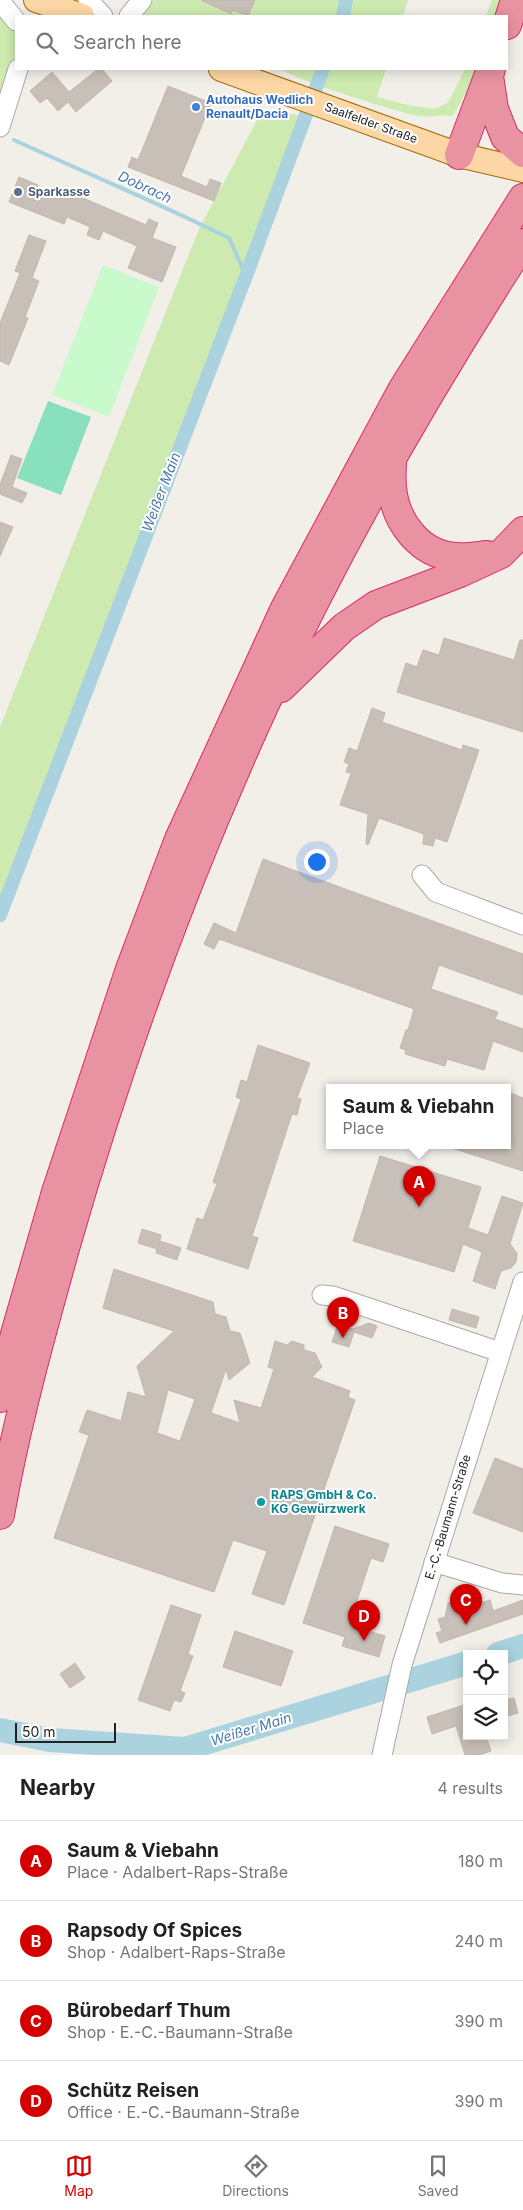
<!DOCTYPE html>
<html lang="en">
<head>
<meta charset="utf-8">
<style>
	:root { --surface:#fff; --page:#f6f6f6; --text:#222; --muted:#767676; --line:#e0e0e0; --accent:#d40000 }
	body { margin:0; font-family:Inter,sans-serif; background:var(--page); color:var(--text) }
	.controls { position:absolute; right:15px; bottom:15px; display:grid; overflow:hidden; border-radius:0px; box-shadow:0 2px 12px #0003 }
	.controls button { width:45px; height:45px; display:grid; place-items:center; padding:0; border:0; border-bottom:1px solid var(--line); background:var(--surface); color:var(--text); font:25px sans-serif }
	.scale { position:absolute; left:15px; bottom:12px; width:101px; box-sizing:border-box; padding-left:5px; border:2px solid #222; border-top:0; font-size:14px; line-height:18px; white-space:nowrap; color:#222; -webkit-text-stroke:4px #fff; paint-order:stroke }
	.you { position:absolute; left:316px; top:861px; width:18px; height:18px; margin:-12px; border:4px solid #fff; border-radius:50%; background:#1a73e8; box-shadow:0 0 0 8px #1a73e833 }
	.badge { display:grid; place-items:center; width:32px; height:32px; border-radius:50%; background:var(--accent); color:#fff; font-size:16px; font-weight:700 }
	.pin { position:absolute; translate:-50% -41px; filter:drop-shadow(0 1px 2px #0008) }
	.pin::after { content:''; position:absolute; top:26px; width:18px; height:15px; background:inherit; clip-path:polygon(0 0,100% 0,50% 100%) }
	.popup { position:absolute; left:326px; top:1084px; width:185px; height:65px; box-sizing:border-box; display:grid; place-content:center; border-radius:0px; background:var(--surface); filter:drop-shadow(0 1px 4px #0005); font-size:16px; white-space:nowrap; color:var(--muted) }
	.popup b { font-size:19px; color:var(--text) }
	.popup::after { content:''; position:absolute; left:50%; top:100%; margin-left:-10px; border:10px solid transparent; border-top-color:var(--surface) }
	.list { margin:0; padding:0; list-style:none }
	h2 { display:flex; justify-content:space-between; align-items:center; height:65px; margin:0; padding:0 20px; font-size:21px }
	h2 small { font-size:16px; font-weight:400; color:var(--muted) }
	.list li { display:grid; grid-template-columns:32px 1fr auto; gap:15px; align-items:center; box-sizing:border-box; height:80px; padding:0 20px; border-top:1px solid var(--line) }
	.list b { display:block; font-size:19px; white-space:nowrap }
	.list p { margin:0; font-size:16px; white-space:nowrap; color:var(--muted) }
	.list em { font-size:16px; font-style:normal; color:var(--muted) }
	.icon { flex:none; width:28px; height:28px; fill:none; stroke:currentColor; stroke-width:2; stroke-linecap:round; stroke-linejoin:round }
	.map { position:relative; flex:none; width:523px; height:1755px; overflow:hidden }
	.search { position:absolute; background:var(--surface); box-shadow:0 2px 12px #0003; left:15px; right:15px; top:15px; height:55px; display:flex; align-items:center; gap:12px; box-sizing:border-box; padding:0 18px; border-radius:0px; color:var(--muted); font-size:19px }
	.sheet { height:385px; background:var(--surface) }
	nav { display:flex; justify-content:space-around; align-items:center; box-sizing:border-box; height:70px; border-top:1px solid var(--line); background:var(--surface); font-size:14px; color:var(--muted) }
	nav a { display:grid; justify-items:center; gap:2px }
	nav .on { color:var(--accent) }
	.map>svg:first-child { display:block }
	.grass { fill:#cdebb0 }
	.park { fill:#c8facc }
	.pitch { fill:#88e0be }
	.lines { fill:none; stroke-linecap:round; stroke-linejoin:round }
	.stream { stroke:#aad3df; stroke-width:4 }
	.canal { stroke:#aad3df; stroke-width:14 }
	.river { stroke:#aad3df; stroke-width:24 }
	.building { fill:#c7bfb8; stroke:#c4b6ab; fill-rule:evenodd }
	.minor-casing { stroke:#a9a9a9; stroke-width:21 }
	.major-casing { stroke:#a06b00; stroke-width:26 }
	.highway-casing { stroke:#dc2a67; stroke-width:30 }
	.minor { stroke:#fff; stroke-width:19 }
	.major { stroke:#fcd6a4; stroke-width:24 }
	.highway { stroke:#e892a2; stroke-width:28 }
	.shop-dot { fill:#3f7fe0; stroke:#fff; stroke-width:2 }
	.service-dot { fill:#5c6f8a; stroke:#fff; stroke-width:2 }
	.culture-dot { fill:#0f9aa8; stroke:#fff; stroke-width:2 }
	.labels { text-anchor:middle; stroke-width:4; stroke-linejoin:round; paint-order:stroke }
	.shop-label { font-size:12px; font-weight:bold; fill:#366cbe; stroke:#fff; text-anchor:start }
	.street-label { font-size:12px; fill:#222; stroke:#fff }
	.service-label { font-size:12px; font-weight:bold; fill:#4e5e75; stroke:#fff; text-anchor:start }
	.culture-label { font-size:12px; font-weight:bold; fill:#0d838f; stroke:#fff; text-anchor:start }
	.water-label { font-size:14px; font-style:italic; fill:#4a7aab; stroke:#fff }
</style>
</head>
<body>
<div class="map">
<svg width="523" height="1755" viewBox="0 0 523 1755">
	<rect width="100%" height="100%" fill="#f2efe9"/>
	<g class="grass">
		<path d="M143,0H408L403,16H132Z"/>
		<path d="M492,0H506L499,16H486Z"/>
		<path d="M0,3L16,19V69L0,127Z"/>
		<path d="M282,69H386L377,97L408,105L434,109L448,103L465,69H477L459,106L452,116C440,114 430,118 418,116C400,113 289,78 282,69Z"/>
		<path d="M263,109L302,116L0,911V727L199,229Z"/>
	</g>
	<path class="park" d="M103,265L159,287L109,417L52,395Z"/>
	<path class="pitch" d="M48,401L91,417L61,495L17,478Z"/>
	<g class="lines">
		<path class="stream" d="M14,140C86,173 158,203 229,238L246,276"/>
		<g class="canal">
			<path d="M343,16L346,0"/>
			<path d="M0,915L246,276L323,69"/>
		</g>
		<g class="river">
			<path d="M498,1654L523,1646"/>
			<path d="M0,1730L50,1740L185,1749L467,1663"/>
		</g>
	</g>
	<g class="building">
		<path d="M201,0H255L248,16L233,10L231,14Z"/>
		<path d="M98,69H102L112,81L76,112L68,102L58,111L47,98L40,103L30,91L52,72L69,92Z"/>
		<path d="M168,86L211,103L181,176L207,187L210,179L221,183L214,201L128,167L132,157L138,160Z"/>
		<path d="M19,177L38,185L37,189L56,197L57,192L75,199L76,195L146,225L149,219L158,223L152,238L176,247L162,282L128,268L137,246L103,231L99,240L87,235L90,227L67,217L64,224L9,202Z"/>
		<path d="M29,235L46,241L32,278L39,281L25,317L28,318L9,365L0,361V323L20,273L15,271Z"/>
		<path d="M11,455L22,459L12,487L27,493L22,503L0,494V485Z"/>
		<path d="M0,522L13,527L0,556Z"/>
		<path d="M444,638L514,660L520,640H523V732L397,692L406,663L417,667L423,650L439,655Z"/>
		<path d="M372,708L385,713L382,722L462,750L463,745L479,750L447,842L435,838L433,846L423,844L424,834L379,818L368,845L366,844L368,814L340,805L351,773L346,772L349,764L344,762L349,748L357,751Z"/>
		<path d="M263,859L523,954V995L439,965L431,989L498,1012L495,1019L523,1029V1052L493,1041L484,1070L447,1059L445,1066L405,1054L406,1050L400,1048L406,1030H408L414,1009L219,939L214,949L204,944L214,923L236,933Z"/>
		<path d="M258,1045L310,1063L297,1098L301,1099L297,1115L292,1114L252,1236L258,1238L248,1269L187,1249L197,1218L203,1220L217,1184L213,1182L241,1099L236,1097L241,1080L247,1082Z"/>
		<path d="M508,1092L523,1098V1171L452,1148L453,1146H508Z"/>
		<path d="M380,1156L481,1187L468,1228L488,1235L502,1196L523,1203L510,1244L517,1253L516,1262L511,1268L501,1271L495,1289L473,1281L482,1252L463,1244L454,1272L353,1241Z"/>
		<path d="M142,1229L161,1235L159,1244L160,1241L181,1248L177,1260L156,1253L157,1249L138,1243Z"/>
		<path d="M114,1269L213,1302L215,1314L226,1317L230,1331L240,1333L250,1363L229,1380L226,1369L211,1413L240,1423L234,1400L261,1408L274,1369L268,1367L275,1341L287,1345L292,1341L304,1345V1350L315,1353L322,1367L312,1377L350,1391L348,1397L355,1400L284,1605L252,1594L267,1551L233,1540L214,1592L54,1538L89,1435L79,1432L87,1410L121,1421L128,1392L146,1397L137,1366L174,1331L103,1308ZM168,1390L195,1399L180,1441L157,1433Z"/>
		<path d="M452,1309L479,1317L476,1328L449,1320Z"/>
		<path d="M369,1323L377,1326L372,1338L354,1332L349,1347L332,1342L338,1324L353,1329Z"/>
		<path d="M495,1458L523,1469V1532L473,1513Z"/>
		<path d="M335,1526L389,1544L383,1562L371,1558L349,1625L385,1636L379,1657L342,1646L345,1637L303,1623Z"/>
		<path d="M490,1600L493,1611L523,1600V1614L440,1643L436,1633L442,1631L438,1619L445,1617L448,1603L455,1602L462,1609Z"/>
		<path d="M171,1605L201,1615L188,1654L193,1656L180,1691L185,1693L181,1702L174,1700L170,1711L138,1700Z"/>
		<path d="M235,1631L293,1651L281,1686L223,1667Z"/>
		<path d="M75,1663L85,1678L70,1688L60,1674Z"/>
		<path d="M514,1698L518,1713L504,1717V1700Z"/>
		<path d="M467,1704V1736H486L491,1751L479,1755H465L456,1726L432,1734L427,1717Z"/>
	</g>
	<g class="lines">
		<defs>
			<g id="minor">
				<path d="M88,0L103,16"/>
				<path d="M0,1L16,21"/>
				<path d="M129,16L142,0"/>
				<path d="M0,127L18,69"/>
				<path d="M422,875L436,892L523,925"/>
				<path d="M322,1295L333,1296L500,1352"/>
				<path d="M434,1562L502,1583L523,1585"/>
				<path d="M382,1755L402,1665L523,1282"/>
			</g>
			<g id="major">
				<path d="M36,0L82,16"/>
				<path d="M221,69L459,155L523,170"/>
			</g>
			<g id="highway">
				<path d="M507,25L515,0"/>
				<path d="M489,76L494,109L505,137L523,153"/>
				<path d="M459,155L491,69"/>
				<path d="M392,460C392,469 391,478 392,487C395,522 420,555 456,557C466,558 477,556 487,555"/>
				<path d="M281,688L344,627L376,605L460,573L501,554L523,531"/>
				<path d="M0,1398L15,1334L56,1192L130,969L179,839L285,608L402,390L523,198"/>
				<path d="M0,1515C16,1424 41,1334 66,1245C119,1060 185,878 265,704C339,544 428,390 523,243"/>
			</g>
		</defs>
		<use href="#minor" class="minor-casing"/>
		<use href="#major" class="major-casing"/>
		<use href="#highway" class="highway-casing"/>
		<use href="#minor" class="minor"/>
		<use href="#major" class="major"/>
		<use href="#highway" class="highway"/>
	</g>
	<circle class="shop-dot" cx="196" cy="107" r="5"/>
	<circle class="service-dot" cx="18" cy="192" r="5"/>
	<circle class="culture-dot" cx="261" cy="1502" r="5"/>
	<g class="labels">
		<g class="shop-label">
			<text x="206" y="104">Autohaus Wedlich<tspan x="206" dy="14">Renault/Dacia</tspan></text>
		</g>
		<g class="street-label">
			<text transform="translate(371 123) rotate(20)" y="4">Saalfelder Straße</text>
			<text transform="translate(448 1517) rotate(-73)" y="4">E.-C.-Baumann-Straße</text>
		</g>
		<g class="service-label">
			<text x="28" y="196">Sparkasse</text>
		</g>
		<g class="culture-label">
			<text x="271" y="1499">RAPS GmbH &amp; Co.<tspan x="271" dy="14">KG Gewürzwerk</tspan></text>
		</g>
		<g class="water-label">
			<text transform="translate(145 187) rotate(25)" y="5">Dobrach</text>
			<text transform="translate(161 492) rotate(-69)" y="5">Weißer Main</text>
			<text transform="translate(251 1729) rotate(-17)" y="5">Weißer Main</text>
		</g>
	</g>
</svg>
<div class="controls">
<button><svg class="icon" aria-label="locate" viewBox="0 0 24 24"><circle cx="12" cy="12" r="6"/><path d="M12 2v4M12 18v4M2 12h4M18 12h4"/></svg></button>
<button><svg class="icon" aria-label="layers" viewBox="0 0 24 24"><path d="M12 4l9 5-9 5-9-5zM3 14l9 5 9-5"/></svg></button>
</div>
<div class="scale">50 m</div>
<div class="you"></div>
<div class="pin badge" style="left:419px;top:1207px">A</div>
<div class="popup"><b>Saum &amp; Viebahn</b>Place</div>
<div class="pin badge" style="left:343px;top:1338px">B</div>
<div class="pin badge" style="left:466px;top:1625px">C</div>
<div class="pin badge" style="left:364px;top:1641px">D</div>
<div class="search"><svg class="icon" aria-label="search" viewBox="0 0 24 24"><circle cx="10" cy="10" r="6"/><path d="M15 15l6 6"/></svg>Search here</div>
</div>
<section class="sheet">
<h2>Nearby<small>4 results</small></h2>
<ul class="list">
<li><span class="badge">A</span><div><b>Saum &amp; Viebahn</b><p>Place · Adalbert-Raps-Straße</p></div><em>180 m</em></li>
<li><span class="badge">B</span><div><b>Rapsody Of Spices</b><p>Shop · Adalbert-Raps-Straße</p></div><em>240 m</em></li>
<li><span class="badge">C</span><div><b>Bürobedarf Thum</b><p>Shop · E.-C.-Baumann-Straße</p></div><em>390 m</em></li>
<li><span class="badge">D</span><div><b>Schütz Reisen</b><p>Office · E.-C.-Baumann-Straße</p></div><em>390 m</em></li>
</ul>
</section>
<nav>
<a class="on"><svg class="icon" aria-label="map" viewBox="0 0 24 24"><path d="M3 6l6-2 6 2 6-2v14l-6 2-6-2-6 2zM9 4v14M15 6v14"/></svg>Map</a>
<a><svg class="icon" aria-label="directions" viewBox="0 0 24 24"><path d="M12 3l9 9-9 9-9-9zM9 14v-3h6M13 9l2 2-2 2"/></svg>Directions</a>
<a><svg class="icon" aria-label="saved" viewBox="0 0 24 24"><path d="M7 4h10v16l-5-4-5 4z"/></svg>Saved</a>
</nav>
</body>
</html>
